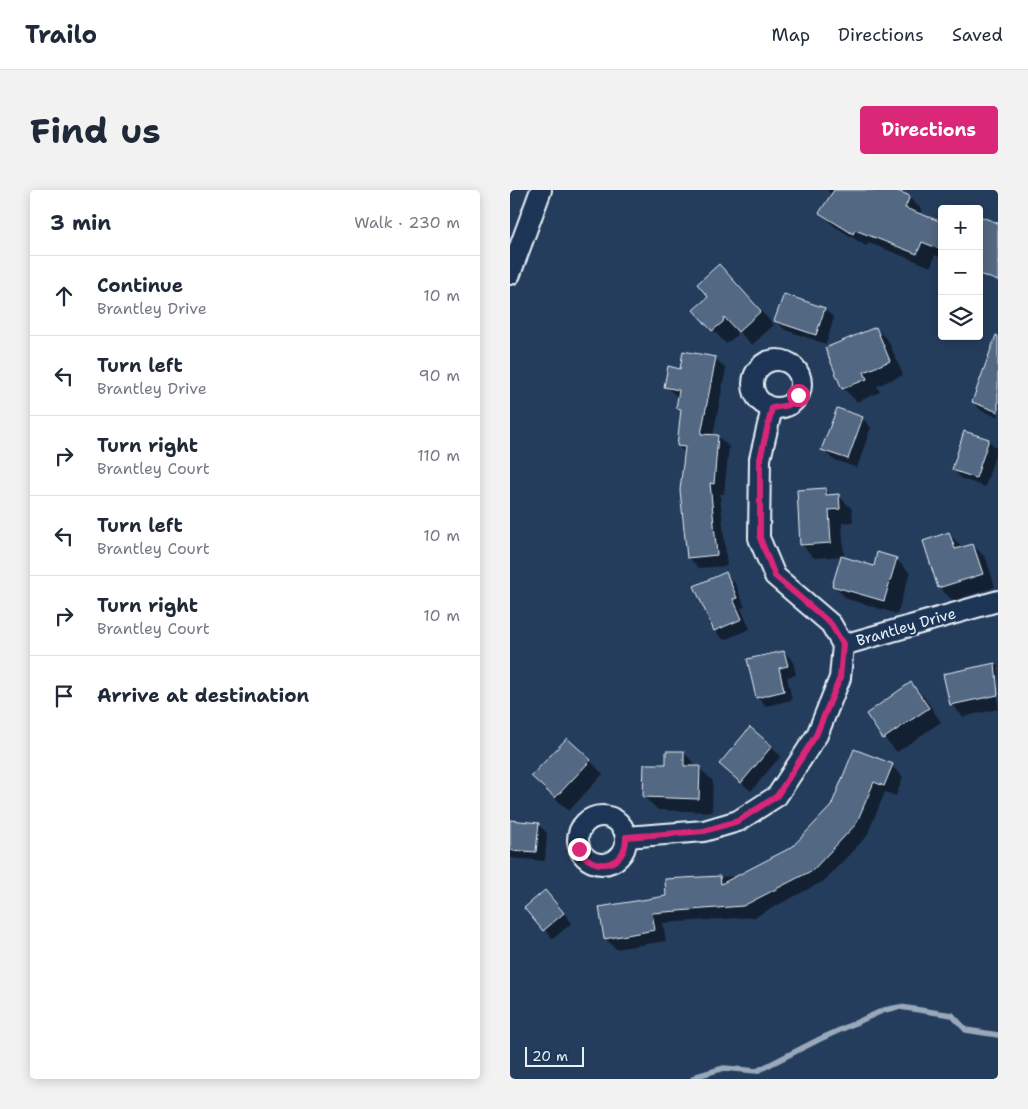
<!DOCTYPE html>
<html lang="en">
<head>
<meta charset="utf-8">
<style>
	:root { --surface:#fff; --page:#f2f2f3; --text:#1f2937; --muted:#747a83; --line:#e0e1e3; --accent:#db2777 }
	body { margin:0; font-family:"Shantell Sans",sans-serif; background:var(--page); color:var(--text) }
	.controls { position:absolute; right:15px; top:15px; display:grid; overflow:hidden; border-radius:5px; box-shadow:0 2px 12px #0003 }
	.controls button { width:45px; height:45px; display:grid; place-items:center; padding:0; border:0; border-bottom:1px solid var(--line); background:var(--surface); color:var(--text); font:25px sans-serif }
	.scale { position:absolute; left:15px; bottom:12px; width:59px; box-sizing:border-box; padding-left:5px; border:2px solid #e8f1f8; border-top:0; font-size:14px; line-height:18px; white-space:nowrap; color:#e8f1f8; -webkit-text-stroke:4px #1d3557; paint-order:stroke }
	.stop { position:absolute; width:15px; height:15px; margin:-11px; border:4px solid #db2777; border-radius:50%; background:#fff }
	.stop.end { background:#db2777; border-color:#fff; box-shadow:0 1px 5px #0008 }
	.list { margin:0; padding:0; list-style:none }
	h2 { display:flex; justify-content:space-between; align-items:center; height:65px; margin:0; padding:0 20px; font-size:21px }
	h2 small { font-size:16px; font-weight:400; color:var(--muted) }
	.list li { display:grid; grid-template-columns:32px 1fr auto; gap:15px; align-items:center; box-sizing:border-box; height:80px; padding:0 20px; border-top:1px solid var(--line) }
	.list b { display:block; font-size:19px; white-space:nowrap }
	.list p { margin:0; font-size:16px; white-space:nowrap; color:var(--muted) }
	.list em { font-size:16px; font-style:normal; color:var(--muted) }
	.icon { flex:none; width:28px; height:28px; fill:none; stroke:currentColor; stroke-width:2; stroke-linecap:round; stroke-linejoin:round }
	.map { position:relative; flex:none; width:488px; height:889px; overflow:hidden; border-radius:5px }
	header { display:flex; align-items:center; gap:30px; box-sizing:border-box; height:70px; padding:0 25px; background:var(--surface); border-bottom:1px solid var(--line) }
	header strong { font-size:24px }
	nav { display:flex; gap:28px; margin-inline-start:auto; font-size:18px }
	.intro { display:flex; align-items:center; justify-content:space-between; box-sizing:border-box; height:120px; padding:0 30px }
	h1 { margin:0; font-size:35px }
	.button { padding:12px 22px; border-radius:5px; background:var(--accent); color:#fff; font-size:18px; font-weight:700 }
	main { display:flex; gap:30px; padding:0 30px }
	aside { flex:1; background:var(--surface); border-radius:5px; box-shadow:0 2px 12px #0003 }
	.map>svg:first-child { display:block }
	.shadow { fill:#0007 }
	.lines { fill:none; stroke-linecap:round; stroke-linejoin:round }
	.stream { stroke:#99a8ba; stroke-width:5.5 }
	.building { fill:#536782; stroke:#e8f1f8 }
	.minor-casing { stroke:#e8f1f8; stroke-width:24 }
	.minor { stroke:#1d3557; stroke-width:20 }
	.route { stroke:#db2777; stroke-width:6 }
	.labels { text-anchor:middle; stroke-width:4.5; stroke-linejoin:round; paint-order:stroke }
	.street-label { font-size:15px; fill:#e8f1f8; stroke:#1d3557 }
</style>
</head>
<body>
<header>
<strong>Trailo</strong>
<nav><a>Map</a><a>Directions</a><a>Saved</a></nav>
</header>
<div class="intro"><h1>Find us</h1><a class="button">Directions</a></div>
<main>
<aside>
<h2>3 min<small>Walk · 230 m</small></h2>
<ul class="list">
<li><svg class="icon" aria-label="ahead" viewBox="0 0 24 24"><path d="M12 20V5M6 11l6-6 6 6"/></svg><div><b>Continue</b><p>Brantley Drive</p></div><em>10 m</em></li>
<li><svg class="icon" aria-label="left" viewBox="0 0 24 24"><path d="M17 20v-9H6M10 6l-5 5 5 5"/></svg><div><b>Turn left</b><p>Brantley Drive</p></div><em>90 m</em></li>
<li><svg class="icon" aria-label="right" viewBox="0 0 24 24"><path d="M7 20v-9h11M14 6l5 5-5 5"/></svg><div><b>Turn right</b><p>Brantley Court</p></div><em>110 m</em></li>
<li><svg class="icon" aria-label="left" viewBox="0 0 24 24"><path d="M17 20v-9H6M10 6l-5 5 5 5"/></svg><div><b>Turn left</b><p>Brantley Court</p></div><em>10 m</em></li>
<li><svg class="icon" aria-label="right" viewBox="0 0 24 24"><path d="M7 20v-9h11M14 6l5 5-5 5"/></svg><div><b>Turn right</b><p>Brantley Court</p></div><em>10 m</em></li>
<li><svg class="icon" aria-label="arrive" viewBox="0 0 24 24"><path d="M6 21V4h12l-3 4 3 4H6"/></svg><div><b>Arrive at destination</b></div></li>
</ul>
</aside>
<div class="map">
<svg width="488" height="889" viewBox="0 0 488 889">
	<rect width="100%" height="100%" fill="#253d5d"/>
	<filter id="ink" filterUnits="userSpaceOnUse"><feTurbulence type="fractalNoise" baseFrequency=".02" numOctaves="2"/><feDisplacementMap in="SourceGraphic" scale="10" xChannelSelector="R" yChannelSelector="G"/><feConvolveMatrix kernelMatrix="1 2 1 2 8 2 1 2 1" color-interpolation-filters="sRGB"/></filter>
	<g filter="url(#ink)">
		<g class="shadow">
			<path d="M317,0H382L399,7L412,20L410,26L432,34V68L425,65L421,77L359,53L356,56L324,36L311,23L322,5Z"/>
			<path d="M209,76L264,135L242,155L227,140L226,146L216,154L185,120L200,107Z"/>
			<path d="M274,105L315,119L324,128L316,154L275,140L266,131Z"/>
			<path d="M366,138L379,152L393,185L367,196L370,202L347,212L333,198L317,159Z"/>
			<path d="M205,168L216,179L203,246H208L219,257L214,304H210L217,376L189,378L178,367L175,263L168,256L172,222L167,217L169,208L155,196L171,180Z"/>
			<path d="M488,175V227L472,221L463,212Z"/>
			<path d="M352,228L361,237L347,278L322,269L313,259Z"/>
			<path d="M478,250L487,259L475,297L452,289L443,280Z"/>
			<path d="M315,300L322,306H329L342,319L343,332L332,333L334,366L304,368L291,354Z"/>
			<path d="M439,344L453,358L463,355L476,368L485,397L443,411L429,397Z"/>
			<path d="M386,369L400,383L387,424L337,409L324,396Z"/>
			<path d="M215,384L225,393L235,417L231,418L240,439L214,450L205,441L186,397Z"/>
			<path d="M274,462L283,471L286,485L277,487L282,510L256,516L247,507Z"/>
			<path d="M488,474V519L453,527L441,514L435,485Z"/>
			<path d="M401,494L414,507L431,532L387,562L374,548L357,524Z"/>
			<path d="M240,539L271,566L241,601L220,583Z"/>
			<path d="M174,563L203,591L202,622L148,620L134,607L157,576Z"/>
			<path d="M80,571L93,584L59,621L36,600Z"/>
			<path d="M382,576L393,587L386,606L375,602L357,646L314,691L245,727L153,733L156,751L106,759L95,748L157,707L156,690L228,686L283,658L322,617Z"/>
			<path d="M0,632L28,634L37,643L35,671L0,668Z"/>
			<path d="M44,711L62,733L43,749L16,718Z"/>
		</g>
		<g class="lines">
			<path class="stream" d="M183,889L187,886L214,878L247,881L310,849L374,820L390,817L442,825L456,840L488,845"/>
		</g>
		<g class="building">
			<path d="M324,0H385L400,6L395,18L432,32V60L412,52L407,64L345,40L343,44L309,23Z"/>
			<path d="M469,26L488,33V91L469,84Z"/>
			<path d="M209,74L251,121L228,142L214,127L213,132L202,141L183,120L198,107L187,94Z"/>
			<path d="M274,104L315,118L306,145L264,131Z"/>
			<path d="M366,137L380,171L354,182L357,189L332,199L315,158Z"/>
			<path d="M486,145L488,146V222L462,212Z"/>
			<path d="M173,161L206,167L191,244L208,245L204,294L200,293L207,365L177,368L170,300L175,257L167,256L171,219L166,218L169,200L154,197L158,176L170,179Z"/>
			<path d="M327,218L353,227L338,269L311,260Z"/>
			<path d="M454,241L479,249L466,288L442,280Z"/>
			<path d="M316,298V305L329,304L330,319L319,320L321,353L290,355L287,300Z"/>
			<path d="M439,342L445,359L463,354L473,384L428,398L413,351Z"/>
			<path d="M367,362L387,368L374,411L322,396L331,366L364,376Z"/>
			<path d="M216,382L227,408L223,409L232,429L204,441L184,396Z"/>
			<path d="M274,461L278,476L269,478L274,501L246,508L237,469Z"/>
			<path d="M485,473L488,505L440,515L433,484Z"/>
			<path d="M401,492L419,518L373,549L356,524Z"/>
			<path d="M240,537L262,556L231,593L209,574Z"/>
			<path d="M57,548L81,570L45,608L21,586Z"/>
			<path d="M344,559L383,574L374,596L364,592L346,634L303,680L233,716L142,723L145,740L94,749L89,717L156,706L155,689L210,686L211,694L282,657L321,616Z"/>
			<path d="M156,561H174V576H190L189,609L133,607L134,574H156Z"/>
			<path d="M0,630L29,633L26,662L0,660Z"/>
			<path d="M35,700L54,723L33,741L14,718Z"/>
		</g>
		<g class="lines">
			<defs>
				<g id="minor">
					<path d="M0,84L31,0"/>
					<circle cx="267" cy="194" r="24"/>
					<path d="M262,218L250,269L249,348L265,386L321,434L333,455"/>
					<path d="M333,455L488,411"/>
					<circle cx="92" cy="650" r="24"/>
					<path d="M116,647L194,641L228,631L267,606L307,545L330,488L333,455"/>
				</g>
			</defs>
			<use href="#minor" class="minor-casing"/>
			<use href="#minor" class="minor"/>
		</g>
	</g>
	<g class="lines" filter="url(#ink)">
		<path class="route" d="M69,659C83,684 117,677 116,647L194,641L228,631L267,606L306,545L330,488L333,454L321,434L265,386L250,348V269L262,218L279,215L288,205"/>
	</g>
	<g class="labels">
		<g class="street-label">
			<text transform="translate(396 437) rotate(-16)" y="5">Brantley Drive</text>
		</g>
	</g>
</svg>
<div class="controls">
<button>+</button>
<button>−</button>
<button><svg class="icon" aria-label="layers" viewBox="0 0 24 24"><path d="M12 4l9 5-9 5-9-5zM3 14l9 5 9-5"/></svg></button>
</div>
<div class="scale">20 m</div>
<div class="stop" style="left:288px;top:205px"></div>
<div class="stop end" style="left:69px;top:659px"></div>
</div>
</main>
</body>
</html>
